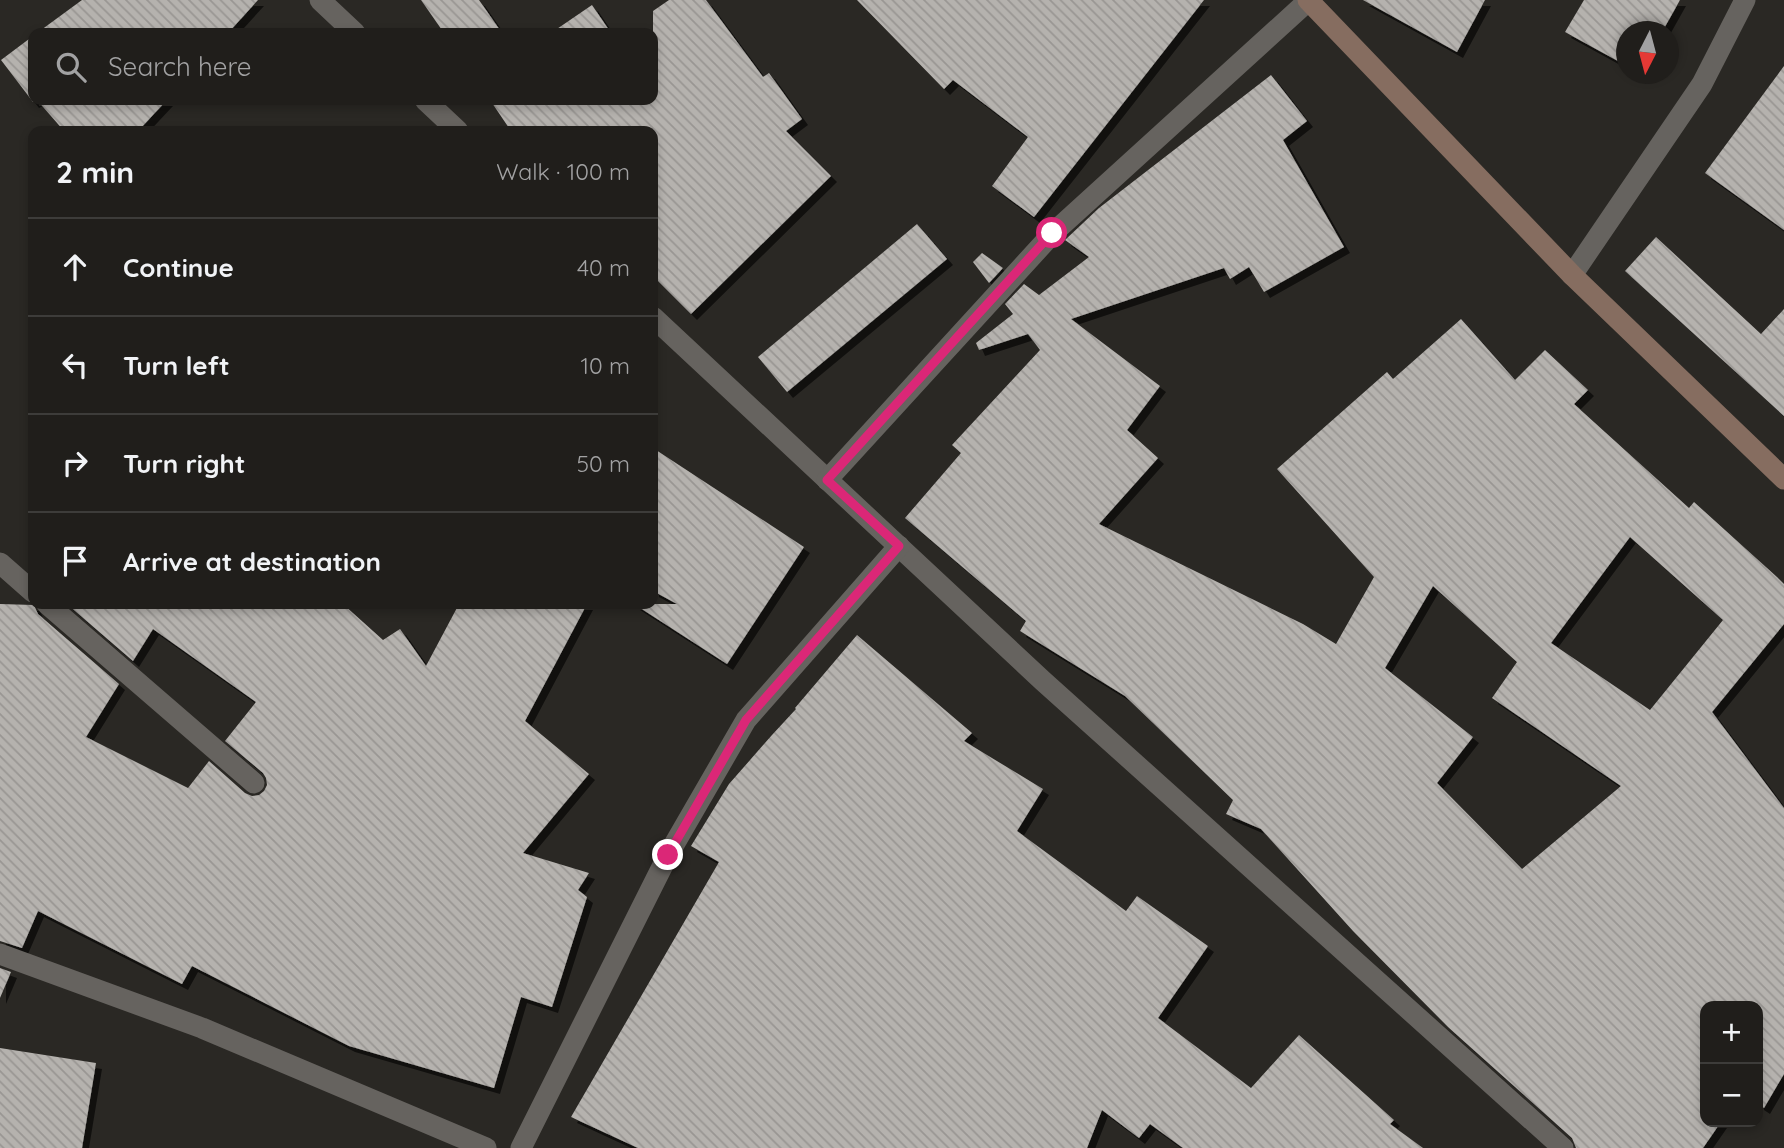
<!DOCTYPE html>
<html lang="en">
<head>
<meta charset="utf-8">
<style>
	:root { --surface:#201e1b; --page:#282724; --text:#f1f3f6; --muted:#a2a2a3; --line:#3d3c3a }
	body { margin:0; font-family:Quicksand,sans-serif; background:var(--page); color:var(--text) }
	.controls { position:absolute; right:21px; bottom:21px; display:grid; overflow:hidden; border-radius:14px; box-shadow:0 4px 10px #0003 }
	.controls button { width:63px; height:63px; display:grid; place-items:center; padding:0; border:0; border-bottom:2px solid var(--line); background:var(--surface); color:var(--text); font:35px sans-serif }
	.compass { position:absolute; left:1616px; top:21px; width:63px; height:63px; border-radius:50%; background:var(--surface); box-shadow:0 4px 10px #0003; rotate:186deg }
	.stop { position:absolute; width:21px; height:21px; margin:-16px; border:5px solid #db2777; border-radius:50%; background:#fff }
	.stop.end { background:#db2777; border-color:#fff; box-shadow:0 2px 7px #0008 }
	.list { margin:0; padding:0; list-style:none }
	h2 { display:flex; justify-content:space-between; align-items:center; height:91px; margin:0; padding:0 28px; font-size:30px }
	h2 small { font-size:23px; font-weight:400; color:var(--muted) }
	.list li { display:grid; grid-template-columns:46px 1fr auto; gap:21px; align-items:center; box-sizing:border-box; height:98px; padding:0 28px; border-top:2px solid var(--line) }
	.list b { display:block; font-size:26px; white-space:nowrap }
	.list em { font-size:23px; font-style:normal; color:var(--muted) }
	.icon { flex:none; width:38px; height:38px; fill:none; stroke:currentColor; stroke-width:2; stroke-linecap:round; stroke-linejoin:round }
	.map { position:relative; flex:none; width:1784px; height:1148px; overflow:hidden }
	.search { position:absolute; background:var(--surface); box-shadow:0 4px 10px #0003; left:28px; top:28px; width:630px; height:77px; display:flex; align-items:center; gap:18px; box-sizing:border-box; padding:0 24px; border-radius:14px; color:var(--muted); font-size:26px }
	.panel { position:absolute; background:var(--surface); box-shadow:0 4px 10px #0003; left:28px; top:126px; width:630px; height:483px; border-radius:14px }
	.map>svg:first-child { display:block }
	.building { fill:url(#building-back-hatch); fill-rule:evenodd; filter:url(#shadow) }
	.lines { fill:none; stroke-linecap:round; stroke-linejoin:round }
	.street { stroke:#66635f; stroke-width:21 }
	.secondary { stroke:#866d60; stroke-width:21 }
	.route { stroke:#db2777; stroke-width:9 }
</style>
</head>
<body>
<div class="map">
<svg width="1784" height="1148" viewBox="0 0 1784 1148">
	<defs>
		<pattern id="building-back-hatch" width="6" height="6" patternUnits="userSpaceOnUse" patternTransform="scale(1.75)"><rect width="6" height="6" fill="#b5b2ae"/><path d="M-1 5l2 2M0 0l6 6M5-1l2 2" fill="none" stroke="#999693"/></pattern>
		<filter id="shadow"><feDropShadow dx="6" dy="6" stdDeviation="0" flood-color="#0009"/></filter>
	</defs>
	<rect width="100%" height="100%" fill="#2a2824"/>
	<g class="building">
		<path d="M82,0H258L228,33H37Z"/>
		<path d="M421,0H479L502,33H444Z"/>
		<path d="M669,0H706L763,77L769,73L802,119L786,131L831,176L691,314L653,276V131H511L490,100H653V11Z"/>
		<path d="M857,0H1204L1034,217L992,186L1028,137L953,80L944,89Z"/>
		<path d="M1363,0H1485L1457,52Z"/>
		<path d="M1584,0H1680L1662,32H1627V66L1565,32Z"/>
		<path d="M592,5L611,33H551Z"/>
		<path d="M33,36V100H37L33,102L1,60Z"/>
		<path d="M1784,66V230L1705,173Z"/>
		<path d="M1271,75L1307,121L1283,140L1344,247L1264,292L1249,267L1230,279L1224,268L1071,319L1160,386L1127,430L1158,458L1099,524L1303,624L1336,644L1374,577L1277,469L1387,372L1393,379L1461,319L1515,380L1545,350L1588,390L1574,404L1689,508L1694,502L1777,577L1784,584V624L1712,712L1784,808V1074L1764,1108L1758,1104V1006H1705V1122H1721L1703,1148H1576L1572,1138L1448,1027L1353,931L1261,829L1226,814L1233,800L1125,696L1020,631L1026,621L905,518L961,453L952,445L1040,350L1028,334L979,350L976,343L1013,314L1005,304L1024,284L1039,295L1089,257L1065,240L1099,208ZM1630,537L1723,620L1650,710L1551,643ZM1433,586L1517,662L1492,698L1621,786L1522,869L1437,783L1473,737L1385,668Z"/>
		<path d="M37,100H167L138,131H64Z"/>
		<path d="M917,224L947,259L787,392L758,357Z"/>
		<path d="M1656,237L1761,334L1784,309V416L1625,271Z"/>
		<path d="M982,253L1003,268L989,283L973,262Z"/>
		<path d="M653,448L804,547L727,664L634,604H677L653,591Z"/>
		<path d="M0,604L34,605L38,614L119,684L86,737L188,788L209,761L245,793L252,796L259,795L264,791L267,785L266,778L263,773L225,741L256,702L153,629L133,661L67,604H343L383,640L400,629L426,666L459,604H587L525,721L589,774L523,853L589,873L578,890L587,897L552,1007L521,997L494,1088L349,1046L192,966L182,984L38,911L22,948L0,941Z"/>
		<path d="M857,635L972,733L964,741L1043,789L1017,831L1126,911L1137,896L1208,946L1158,1018L1251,1088L1299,1035L1394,1120L1390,1124L1423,1148H1183L1150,1124L1139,1138L1102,1110L1087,1148H638L571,1117L719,862L691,846L729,784L772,735L796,709L795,708Z"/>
		<path d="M0,968L11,972L0,998Z"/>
		<path d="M0,1048L96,1063L82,1148H0Z"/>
	</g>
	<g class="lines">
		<g class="street">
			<path d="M320,0L355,33"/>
			<path d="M425,100L458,131"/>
			<path d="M1572,275L1702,84L1745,0"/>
			<path d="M653,317L1043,681L1563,1148"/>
			<path d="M827,480L1053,233L1308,1"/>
			<path d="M0,563L33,592"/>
			<path d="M47,604L254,783"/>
			<path d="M0,954L202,1028L486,1148"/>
			<path d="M521,1148L668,855L746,720L899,546"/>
		</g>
		<path class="secondary" d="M1308,0L1572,275L1784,479"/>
	</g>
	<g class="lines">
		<path class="route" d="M668,855L746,720L899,546L827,480L1052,233"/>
	</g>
</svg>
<div class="controls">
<button>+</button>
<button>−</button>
</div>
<svg class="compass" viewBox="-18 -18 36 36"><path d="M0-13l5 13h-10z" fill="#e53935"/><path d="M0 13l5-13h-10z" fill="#a2a2a3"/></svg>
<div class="stop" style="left:1052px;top:233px"></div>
<div class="stop end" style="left:668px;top:855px"></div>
<div class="search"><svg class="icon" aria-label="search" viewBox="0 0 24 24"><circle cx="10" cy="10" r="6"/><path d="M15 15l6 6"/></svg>Search here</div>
<section class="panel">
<h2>2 min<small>Walk · 100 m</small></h2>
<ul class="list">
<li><svg class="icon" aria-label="ahead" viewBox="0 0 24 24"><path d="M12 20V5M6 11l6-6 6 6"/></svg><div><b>Continue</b></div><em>40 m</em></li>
<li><svg class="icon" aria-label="left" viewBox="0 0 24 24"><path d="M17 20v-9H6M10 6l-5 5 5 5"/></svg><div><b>Turn left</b></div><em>10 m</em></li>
<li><svg class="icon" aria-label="right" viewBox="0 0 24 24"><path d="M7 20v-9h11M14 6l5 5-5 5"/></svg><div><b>Turn right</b></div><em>50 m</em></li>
<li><svg class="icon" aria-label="arrive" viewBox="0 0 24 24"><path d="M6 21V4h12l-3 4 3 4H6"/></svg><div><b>Arrive at destination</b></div></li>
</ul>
</section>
</div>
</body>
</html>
